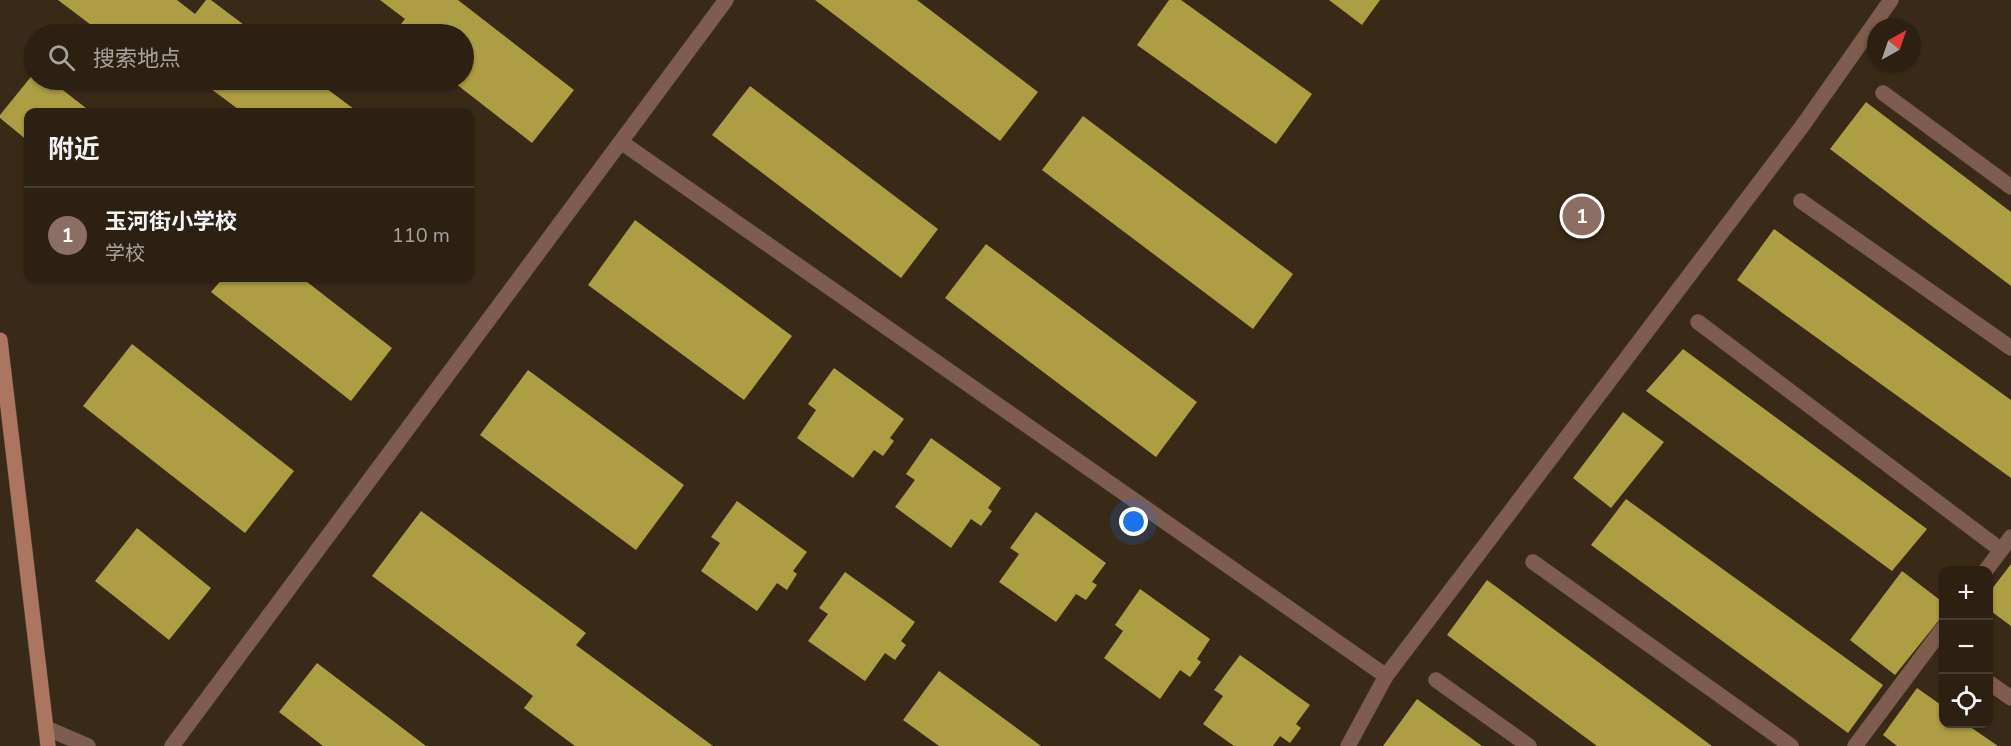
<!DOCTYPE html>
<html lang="zh">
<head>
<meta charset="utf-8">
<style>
	:root { --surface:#2b2012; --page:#372d20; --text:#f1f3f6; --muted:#a6a39f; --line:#473e32; --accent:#0b8043 }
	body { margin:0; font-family:"Nunito Sans","Noto Sans SC",sans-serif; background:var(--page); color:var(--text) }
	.controls { position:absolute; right:18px; bottom:18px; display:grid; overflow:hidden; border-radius:12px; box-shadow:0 2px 4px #0004 }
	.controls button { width:54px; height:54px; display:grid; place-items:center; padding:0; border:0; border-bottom:2px solid var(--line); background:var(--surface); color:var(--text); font:30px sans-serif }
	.compass { position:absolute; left:1867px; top:18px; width:54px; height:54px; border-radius:50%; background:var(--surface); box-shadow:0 2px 4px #0004; rotate:40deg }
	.you { position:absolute; left:1134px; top:522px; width:21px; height:21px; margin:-15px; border:4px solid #fff; border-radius:50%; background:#1a73e8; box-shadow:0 0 0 9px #1a73e833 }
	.badge { display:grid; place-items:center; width:39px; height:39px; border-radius:50%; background:var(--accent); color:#fff; font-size:20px; font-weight:700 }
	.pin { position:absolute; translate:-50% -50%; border:3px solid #fff; box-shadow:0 2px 6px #0006 }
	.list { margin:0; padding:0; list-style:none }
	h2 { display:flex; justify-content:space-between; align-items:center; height:78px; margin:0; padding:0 24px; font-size:26px }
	h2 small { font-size:20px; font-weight:400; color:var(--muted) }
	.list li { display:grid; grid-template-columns:39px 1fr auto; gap:18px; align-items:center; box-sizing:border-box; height:96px; padding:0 24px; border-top:2px solid var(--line) }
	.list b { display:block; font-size:22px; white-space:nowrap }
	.list p { margin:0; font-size:20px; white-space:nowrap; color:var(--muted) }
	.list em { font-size:20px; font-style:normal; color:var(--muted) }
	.icon { flex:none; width:33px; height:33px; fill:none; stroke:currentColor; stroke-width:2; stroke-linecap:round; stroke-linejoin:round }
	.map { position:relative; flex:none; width:2011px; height:746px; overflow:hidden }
	.search { position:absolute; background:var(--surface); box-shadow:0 2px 4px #0004; left:24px; top:24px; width:450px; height:66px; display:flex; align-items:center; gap:15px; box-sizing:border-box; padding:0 21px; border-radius:33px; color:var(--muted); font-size:22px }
	.panel { position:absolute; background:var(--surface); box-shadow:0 2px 4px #0004; left:24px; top:108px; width:450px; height:174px; border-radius:12px }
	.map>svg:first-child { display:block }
	.building { fill:#ad9e43 }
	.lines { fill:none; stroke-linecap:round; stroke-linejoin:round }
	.service-casing { stroke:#534534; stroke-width:16 }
	.minor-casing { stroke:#534534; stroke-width:16 }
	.secondary-casing { stroke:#534534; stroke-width:16 }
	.service { stroke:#7e5c4e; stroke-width:15 }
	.minor { stroke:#7e5c4e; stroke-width:15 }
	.secondary { stroke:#ac755f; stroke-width:15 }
</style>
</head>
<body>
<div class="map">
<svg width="2011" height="746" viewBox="0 0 2011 746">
	<rect width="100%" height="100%" fill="#392a18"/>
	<g class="building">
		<path d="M58,0H177L195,14L206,0H211L256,34H103Z"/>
		<path d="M380,0H458L574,90L532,143L451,80H464V34H393L405,19Z"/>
		<path d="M815,0H917L1038,92L1000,141Z"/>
		<path d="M1169,0H1181L1312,94L1276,144L1137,45Z"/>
		<path d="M1329,0H1380L1362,25Z"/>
		<path d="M34,73V80H50L91,112H28V141L0,118V115Z"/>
		<path d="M199,80H315L354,109L351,112H242Z"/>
		<path d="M750,86L938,229L901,278L712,135Z"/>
		<path d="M1866,102L2011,212V286L1830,149Z"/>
		<path d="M1083,116L1293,274L1253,329L1042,170Z"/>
		<path d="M635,220L792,336L744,400L588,285Z"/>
		<path d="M1774,229L2011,400V478L1737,280Z"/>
		<path d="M986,244L1197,402L1156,457L945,298Z"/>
		<path d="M223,278H302L392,348L351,401L211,292Z"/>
		<path d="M132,344L294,471L245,533L83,406Z"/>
		<path d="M1683,349L1927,529L1892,571L1646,391Z"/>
		<path d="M834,368L904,419L890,438L894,441L883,456L874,450L853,478L797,438L816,410L808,404Z"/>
		<path d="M528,370L684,485L636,550L480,435Z"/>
		<path d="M1623,412L1664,442L1611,508L1573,478Z"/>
		<path d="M931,438L1001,488L988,508L992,511L981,526L971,519L951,548L895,507L915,480L906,474Z"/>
		<path d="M1626,499L1883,685L1848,733L1591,545Z"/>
		<path d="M737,501L807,552L793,571L797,574L787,590L777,583L757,611L701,571L720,543L711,537Z"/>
		<path d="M421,511L586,633L576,645L713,746H575L524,708L533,696L372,576Z"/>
		<path d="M1036,512L1106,563L1092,582L1097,585L1086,600L1076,594L1056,622L999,582L1019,554L1010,548Z"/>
		<path d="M137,528L211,588L169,640L95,581Z"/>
		<path d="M2011,564V626L1988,609V594Z"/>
		<path d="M1902,571L1944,603V614L1895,675L1850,640Z"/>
		<path d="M845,572L915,622L901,641L906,645L895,660L885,653L865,681L808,641L828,614L819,608Z"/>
		<path d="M1487,580L1712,746H1597L1447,635Z"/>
		<path d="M1140,589L1210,639L1197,659L1201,662L1190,677L1180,670L1160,699L1104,658L1123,631L1115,625Z"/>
		<path d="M1240,655L1310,705L1296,724L1301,728L1290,743L1280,736L1273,746H1234L1203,724L1223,696L1214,690Z"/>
		<path d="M317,663L426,746H323L279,712Z"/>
		<path d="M939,671L1041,746H939L903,720Z"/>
		<path d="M1917,688L1944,707V724H1966L1998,746H1897L1883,735Z"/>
		<path d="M1417,699L1482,746H1383Z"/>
	</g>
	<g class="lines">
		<defs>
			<g id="service">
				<path d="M1883,93L2011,187"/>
				<path d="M1801,201L2011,348"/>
				<path d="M1698,322L2001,550"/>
				<path d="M1533,562L1791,746"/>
				<path d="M1986,570L2011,537"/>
				<path d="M1436,680L1529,746"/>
				<path d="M1988,682L2011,698"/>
				<path d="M1855,746L1944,627"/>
			</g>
			<g id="minor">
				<path d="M621,142L1386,676"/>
				<path d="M46,728L88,746"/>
				<path d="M172,746L726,0"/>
				<path d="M1348,746L1386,676L1803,125L1891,0"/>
			</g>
			<path id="secondary" d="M0,340L48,746"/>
		</defs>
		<use href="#service" class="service-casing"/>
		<use href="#minor" class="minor-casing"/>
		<use href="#secondary" class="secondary-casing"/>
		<use href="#service" class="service"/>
		<use href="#minor" class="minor"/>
		<use href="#secondary" class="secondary"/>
	</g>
</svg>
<div class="controls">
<button>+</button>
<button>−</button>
<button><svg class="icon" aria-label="locate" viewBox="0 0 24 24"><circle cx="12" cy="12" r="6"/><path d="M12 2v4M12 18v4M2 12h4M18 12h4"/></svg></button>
</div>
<svg class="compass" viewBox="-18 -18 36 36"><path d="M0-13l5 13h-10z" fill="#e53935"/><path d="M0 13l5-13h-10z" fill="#a6a39f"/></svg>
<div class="you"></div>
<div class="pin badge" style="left:1582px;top:216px;background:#8d6e63">1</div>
<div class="search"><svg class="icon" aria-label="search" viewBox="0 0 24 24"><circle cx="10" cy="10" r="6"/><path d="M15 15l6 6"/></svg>搜索地点</div>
<section class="panel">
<h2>附近<small></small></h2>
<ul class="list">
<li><span class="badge" style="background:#8d6e63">1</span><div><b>玉河街小学校</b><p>学校</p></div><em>110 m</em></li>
</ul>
</section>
</div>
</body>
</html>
